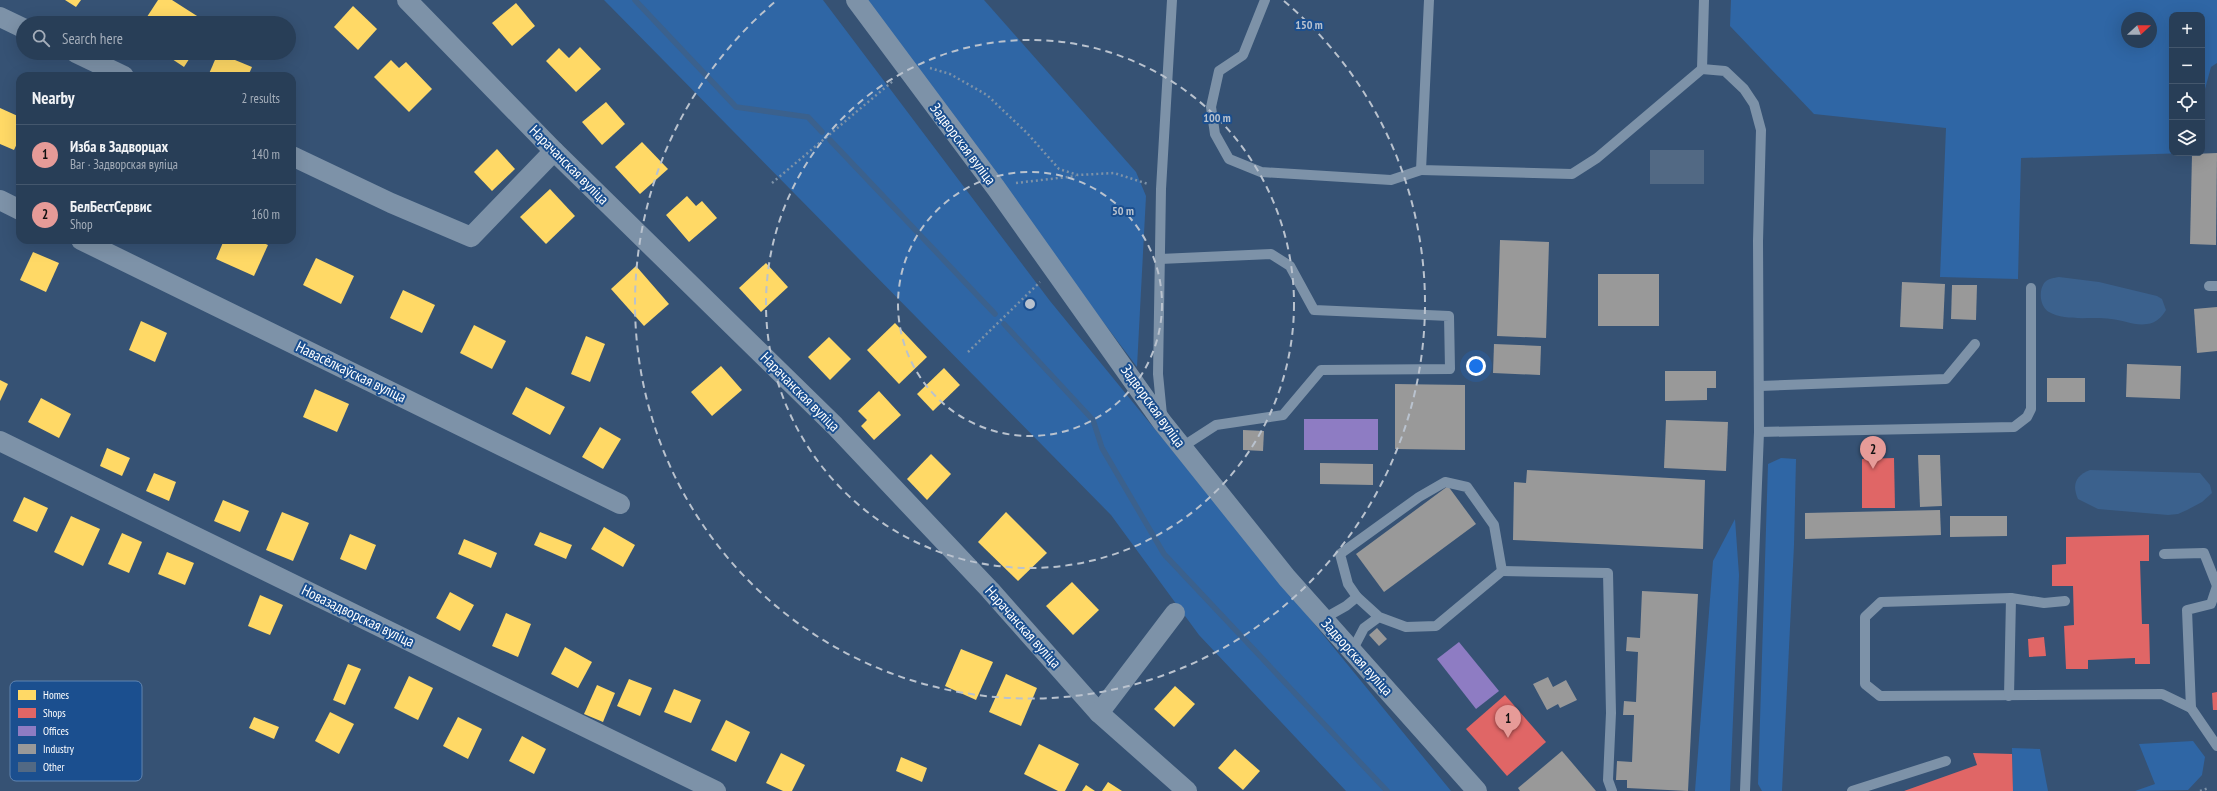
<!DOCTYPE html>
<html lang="en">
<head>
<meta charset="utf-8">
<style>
	:root { --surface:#283e57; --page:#344961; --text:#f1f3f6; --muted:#a5aeba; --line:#44576d; --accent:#e69b98 }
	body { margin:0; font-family:"PT Sans Narrow",sans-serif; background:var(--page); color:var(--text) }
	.controls { position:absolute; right:12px; top:12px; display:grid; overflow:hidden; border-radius:8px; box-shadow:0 4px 16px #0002 }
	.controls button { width:36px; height:36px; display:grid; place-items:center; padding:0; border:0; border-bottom:1px solid var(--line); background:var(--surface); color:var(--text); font:20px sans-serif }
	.compass { position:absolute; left:2121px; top:12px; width:36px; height:36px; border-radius:50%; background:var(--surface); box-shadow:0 4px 16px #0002; rotate:69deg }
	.you { position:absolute; left:1476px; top:366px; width:14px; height:14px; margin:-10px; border:3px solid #fff; border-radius:50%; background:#1a73e8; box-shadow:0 0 0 6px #1a73e833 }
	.badge { display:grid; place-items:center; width:26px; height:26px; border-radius:50%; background:var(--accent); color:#111; font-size:13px; font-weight:700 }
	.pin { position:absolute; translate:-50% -33px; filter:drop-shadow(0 1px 2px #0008) }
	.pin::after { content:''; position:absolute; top:21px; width:14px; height:12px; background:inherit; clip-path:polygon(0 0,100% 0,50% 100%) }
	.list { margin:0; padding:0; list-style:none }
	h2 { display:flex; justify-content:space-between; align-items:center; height:52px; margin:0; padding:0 16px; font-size:17px }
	h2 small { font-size:13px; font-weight:400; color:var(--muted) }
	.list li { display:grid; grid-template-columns:26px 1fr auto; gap:12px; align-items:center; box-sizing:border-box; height:60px; padding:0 16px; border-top:1px solid var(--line) }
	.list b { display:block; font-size:15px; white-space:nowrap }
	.list p { margin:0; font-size:13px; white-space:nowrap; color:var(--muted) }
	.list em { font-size:13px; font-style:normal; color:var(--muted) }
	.icon { flex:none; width:22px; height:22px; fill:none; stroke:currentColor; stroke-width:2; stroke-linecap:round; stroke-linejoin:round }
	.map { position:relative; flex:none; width:2217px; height:791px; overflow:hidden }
	.search { position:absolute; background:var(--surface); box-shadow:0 4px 16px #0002; left:16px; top:16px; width:280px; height:44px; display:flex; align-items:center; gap:10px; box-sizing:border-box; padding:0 14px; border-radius:22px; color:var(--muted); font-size:15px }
	.panel { position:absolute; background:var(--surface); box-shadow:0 4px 16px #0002; left:16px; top:72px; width:280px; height:172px; border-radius:12px }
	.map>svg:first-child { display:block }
	.green { fill:#2f66a5; fill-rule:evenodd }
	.water { fill:#3b618d }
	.homes { fill:#ffd966 }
	.shops { fill:#e06666 }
	.offices { fill:#8e7cc3 }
	.industry { fill:#999 }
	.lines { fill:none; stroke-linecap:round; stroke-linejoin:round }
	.stream { stroke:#3b618d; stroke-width:5.5 }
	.building { fill:#526984 }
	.path { stroke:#7d92a8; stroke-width:2.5; stroke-dasharray:2 3; stroke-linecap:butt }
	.lane { stroke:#7d92a8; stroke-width:10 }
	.street { stroke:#7d92a8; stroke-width:20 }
	.ring { fill:none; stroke:#b9c2ce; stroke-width:2; stroke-dasharray:7 5 }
	.labels { text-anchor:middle; stroke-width:4; stroke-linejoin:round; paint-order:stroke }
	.street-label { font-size:15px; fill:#fff; stroke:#1b4f8f }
	.key { fill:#1b4f8f; stroke:#5f84b1; stroke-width:1 }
	.key-label { font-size:11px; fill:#fff }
	.centre { fill:#b9c2ce; stroke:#1b4f8f; stroke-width:2 }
	.ring-label { font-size:12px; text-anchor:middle; font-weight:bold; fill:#b9c2ce; stroke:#1b4f8f; stroke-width:4; stroke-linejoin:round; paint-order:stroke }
</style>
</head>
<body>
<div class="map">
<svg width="2217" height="791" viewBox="0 0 2217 791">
	<rect width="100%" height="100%" fill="#365274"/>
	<g class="green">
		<path d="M604,0H823L1050,301L1451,791H1346L1199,635L1111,515Z"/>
		<path d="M861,0H984L1136,172L1146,196L1137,367Z"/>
		<path d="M1731,0H2217V63L2211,67L2202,100V15H2172V153H2188L2021,158L2018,279L1940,277L1946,128L1814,114L1730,26ZM2127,18H2151V42H2127Z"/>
		<path d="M1781,458L1796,459L1794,545L1782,791H1762L1758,784L1768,464Z"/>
		<path d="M1735,519L1739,575L1730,791H1695L1713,561Z"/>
		<path d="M2193,741L2205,757L2202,775L2188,790L2135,791L2155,784L2139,744Z"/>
		<path d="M2012,748L2040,749L2048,791H2013Z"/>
	</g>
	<g class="water">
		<path d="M2059,277L2099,282L2157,296L2162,299L2166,310C2162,317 2156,323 2147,324C2135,326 2123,320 2111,319C2092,316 2066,322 2049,312C2040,307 2038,290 2045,282C2049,278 2054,278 2059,277Z"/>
		<path d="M2090,470L2200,473L2210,485L2212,493L2202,502L2187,510L2178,514L2168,515L2098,509L2078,499C2072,485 2075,476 2090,470Z"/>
	</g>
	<g class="homes">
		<path d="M65,0H81L76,7Z"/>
		<path d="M158,0H172L208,23H143Z"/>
		<path d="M516,3L535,26L512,46L492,23Z"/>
		<path d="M353,6L377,29L358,50L334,27Z"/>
		<path d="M580,47L601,69L576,92L546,61L559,48L569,58Z"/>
		<path d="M163,53H193L184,67Z"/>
		<path d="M218,53L252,67L248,76H208Z"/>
		<path d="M391,60L399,68L406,62L432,89L409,112L374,77Z"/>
		<path d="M606,102L625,124L602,145L582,122Z"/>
		<path d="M0,108L20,117V137L14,150L0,144Z"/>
		<path d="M642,142L668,169L640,194L615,167Z"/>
		<path d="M497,149L515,169L492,191L474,172Z"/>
		<path d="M550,189L575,216L546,244L520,217Z"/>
		<path d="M687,196L696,206L702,201L717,218L689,242L666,215Z"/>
		<path d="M224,240H257L268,245L254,276L216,259Z"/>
		<path d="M33,252L59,263L46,292L20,280Z"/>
		<path d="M316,258L354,276L341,304L303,285Z"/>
		<path d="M766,263L788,287L761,312L739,288Z"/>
		<path d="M636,266L669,304L644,326L611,289Z"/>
		<path d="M403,290L435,305L422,333L390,318Z"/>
		<path d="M141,321L167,333L155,362L129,350Z"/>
		<path d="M895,323L927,357L899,384L867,350Z"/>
		<path d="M474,325L506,341L492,369L460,353Z"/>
		<path d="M586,336L605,344L590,382L571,374Z"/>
		<path d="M829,337L851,359L830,380L808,357Z"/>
		<path d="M721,366L742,390L712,416L691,392Z"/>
		<path d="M944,368L960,385L933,411L917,394Z"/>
		<path d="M0,380L8,384L0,401Z"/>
		<path d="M526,387L565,407L550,435L512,414Z"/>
		<path d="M315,389L349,404L337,432L303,417Z"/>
		<path d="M879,391L901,415L874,440L861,426L867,420L858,411Z"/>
		<path d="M41,398L71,414L59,438L28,422Z"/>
		<path d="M600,427L621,439L603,469L582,457Z"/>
		<path d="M107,448L130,458L122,476L100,466Z"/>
		<path d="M931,454L951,474L927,500L907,479Z"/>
		<path d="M154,473L176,482L169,501L146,491Z"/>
		<path d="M24,497L48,508L37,532L13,521Z"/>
		<path d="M223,500L249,511L240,532L214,521Z"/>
		<path d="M282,512L309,523L293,561L266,550Z"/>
		<path d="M1006,512L1047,553L1018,581L978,542Z"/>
		<path d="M71,516L100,529L83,566L54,552Z"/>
		<path d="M604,527L635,545L623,567L591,549Z"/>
		<path d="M540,532L572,545L566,559L534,545Z"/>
		<path d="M122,533L142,542L129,573L108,564Z"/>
		<path d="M350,534L376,545L366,570L340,559Z"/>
		<path d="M464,539L497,553L491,568L458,554Z"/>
		<path d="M167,552L194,563L185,585L158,574Z"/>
		<path d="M1072,582L1099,610L1073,635L1046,606Z"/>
		<path d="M450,592L474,605L460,631L436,618Z"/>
		<path d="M260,595L283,605L270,635L248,626Z"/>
		<path d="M506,613L531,624L518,657L492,646Z"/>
		<path d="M565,647L592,662L578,688L551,674Z"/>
		<path d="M961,649L993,662L976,700L945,686Z"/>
		<path d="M348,664L361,669L345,705L333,700Z"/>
		<path d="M1006,674L1037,688L1021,726L989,712Z"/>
		<path d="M409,676L433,688L418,720L394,708Z"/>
		<path d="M629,679L652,688L640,716L617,706Z"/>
		<path d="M597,685L615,693L603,722L584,714Z"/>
		<path d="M1175,686L1195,704L1174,727L1154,709Z"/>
		<path d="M674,689L701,700L691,723L664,712Z"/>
		<path d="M330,712L354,724L339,754L315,741Z"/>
		<path d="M254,717L279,727L274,739L249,728Z"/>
		<path d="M458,717L482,729L468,759L443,746Z"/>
		<path d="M726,720L750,732L736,762L711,750Z"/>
		<path d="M522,736L546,749L534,774L509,761Z"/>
		<path d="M1039,744L1079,764L1065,791H1058L1024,774Z"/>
		<path d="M1235,749L1260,771L1243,790L1218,768Z"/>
		<path d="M781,753L805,765L792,791H783L766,783Z"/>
		<path d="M901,757L927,768L922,782L896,771Z"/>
		<path d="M1108,782L1122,791H1102Z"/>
		<path d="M1086,785L1095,791H1082Z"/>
	</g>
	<g class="shops">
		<path d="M1894,458L1895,508H1862V459Z"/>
		<path d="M2149,535V561H2140L2142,624H2149L2150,664H2135V658L2088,660V669H2066L2064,626L2074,625L2073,586H2052V565L2066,564V537Z"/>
		<path d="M2044,637L2046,656L2029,657L2028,639Z"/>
		<path d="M2217,692V710H2213L2212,693Z"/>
		<path d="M1505,695L1546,742L1507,776L1466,729Z"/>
		<path d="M1973,753L2012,754L2013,791H1904L1977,765Z"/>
	</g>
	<g class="offices">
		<rect x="1304" y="419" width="74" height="31"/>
		<path d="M1459,642L1499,691L1476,709L1437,659Z"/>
	</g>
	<g class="industry">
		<path d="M2217,153L2216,245L2190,244L2192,154Z"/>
		<path d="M1500,240L1549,242L1546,338L1497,336Z"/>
		<rect x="1598" y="274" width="61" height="52"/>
		<path d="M1902,282L1945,284L1943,329L1900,327Z"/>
		<path d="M1952,285H1977L1976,320L1951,319Z"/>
		<path d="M2217,307V351L2197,353L2194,309Z"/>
		<path d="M1494,344L1541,346L1540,375L1493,373Z"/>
		<path d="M2127,364L2181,366L2180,399L2126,397Z"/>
		<path d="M1665,371H1716V388H1707V400L1665,401Z"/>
		<rect x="2047" y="378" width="38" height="24"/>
		<path d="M1395,384L1465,385V450L1395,449Z"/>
		<path d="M1666,420L1728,422L1726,471L1664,468Z"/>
		<path d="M1243,430L1264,431L1263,451L1243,450Z"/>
		<path d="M1918,455H1940L1942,506L1920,507Z"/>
		<path d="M1320,463L1373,464V485L1320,484Z"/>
		<path d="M1527,470L1705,480L1703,549L1513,540L1514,482L1526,483Z"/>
		<path d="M1448,486L1476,524L1384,592L1356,554Z"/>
		<path d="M1940,510L1941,535L1805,539V513Z"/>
		<path d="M1950,516H2007V536L1950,537Z"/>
		<path d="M1642,591L1698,594L1688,791L1627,788V780H1616L1617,761L1632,762L1634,715H1623L1624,701L1636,702L1638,652L1626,651L1627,637L1640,638Z"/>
		<path d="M1377,628L1387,639L1379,646L1369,635Z"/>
		<path d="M1548,677L1553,687L1566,680L1577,700L1560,708L1558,704L1547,710L1533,684Z"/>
		<path d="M1562,751L1596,791H1520L1518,788Z"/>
	</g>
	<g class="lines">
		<g class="stream">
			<path d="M635,0L736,107L808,117L822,132"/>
			<path d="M830,140L995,314"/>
			<path d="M1004,324L1093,420L1102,448L1164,554L1387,791"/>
		</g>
	</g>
	<rect class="building" x="1650" y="150" width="54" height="34"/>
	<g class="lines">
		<g class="path">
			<path d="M930,68L950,74L987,95L1027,133L1059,169L1078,175L1114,173L1148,184"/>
			<path d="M772,183L893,81"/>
			<path d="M1016,183L1076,176"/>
			<path d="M968,352L1040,282"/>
			<path d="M2200,791L2209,788"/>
		</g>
		<g class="lane">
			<path d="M1265,0L1243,55L1219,71L1211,107L1215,134L1229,159L1261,172L1391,180L1421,170"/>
			<path d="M1429,0L1421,170L1572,174L1597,158L1702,69L1725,71L1744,89L1754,104L1761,130L1758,241L1759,432L1745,791"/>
			<path d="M1702,69L1704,0"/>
			<path d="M1160,259L1271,254L1290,266L1314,310L1449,316L1450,369L1321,370L1283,415L1216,425L1182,447"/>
			<path d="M2209,286H2217"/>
			<path d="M1760,386L1946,379L1975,344"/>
			<path d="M1162,415L1158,374L1161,189L1172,0"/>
			<path d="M1759,432L2014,427L2027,417L2031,409V288"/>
			<path d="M2164,554L2204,553L2217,586"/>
			<path d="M1502,571L1608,573L1611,713L1608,780L1612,791"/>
			<path d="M2065,601L2044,603L2011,598L1881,602L1865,617V684L1880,696L2162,694L2191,708L2217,746"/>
			<path d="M1323,619L1346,606L1357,597"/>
			<path d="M1352,651L1364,628L1379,617L1406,627L1436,626L1502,571L1494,525L1467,487L1445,482L1419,497L1340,554L1348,584L1357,597L1379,617"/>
			<path d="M2009,696L2011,598"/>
			<path d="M2191,708L2187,610L2211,604L2217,586"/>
			<path d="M1852,791L1946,761"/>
		</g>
		<g class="street">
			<path d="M407,0L554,151L835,426L990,590L1099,713L1187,791"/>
			<path d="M856,0L996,188L1162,422L1287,578L1477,791"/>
			<path d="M0,17L23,28"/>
			<path d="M76,53L124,76"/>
			<path d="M292,156L391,203L471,237L554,151"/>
			<path d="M0,200L20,210"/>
			<path d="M81,240L620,504"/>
			<path d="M0,441L716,791"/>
			<path d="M1099,713L1175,613"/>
		</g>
	</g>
	<g class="ring">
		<circle cx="1030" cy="304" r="132"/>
		<circle cx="1030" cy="304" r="264"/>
		<path d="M1284 1A395 395 0 1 1 776 1"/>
	</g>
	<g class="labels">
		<g class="street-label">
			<text transform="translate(963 144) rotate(53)" y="5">Задворская вуліца</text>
			<text transform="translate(569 165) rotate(45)" y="5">Нарачанская вуліца</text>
			<text transform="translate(351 372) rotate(26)" y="5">Навасёлкаўская вуліца</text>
			<text transform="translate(800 392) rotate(45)" y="5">Нарачанская вуліца</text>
			<text transform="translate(1153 406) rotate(54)" y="5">Задворская вуліца</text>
			<text transform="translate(358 616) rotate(26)" y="5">Новазадворская вуліца</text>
			<text transform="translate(1023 627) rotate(48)" y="5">Нарачанская вуліца</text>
			<text transform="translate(1357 657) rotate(48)" y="5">Задворская вуліца</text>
		</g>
	</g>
	<rect x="10" y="681" width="132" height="100" rx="6" class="key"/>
	<rect x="18" y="690" width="18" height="10" fill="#ffd966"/>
	<rect x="18" y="708" width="18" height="10" fill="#e06666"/>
	<rect x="18" y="726" width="18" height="10" fill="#8e7cc3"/>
	<rect x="18" y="744" width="18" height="10" fill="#999"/>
	<rect x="18" y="762" width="18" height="10" fill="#526984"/>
	<g class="key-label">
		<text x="43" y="699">Homes</text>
		<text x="43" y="717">Shops</text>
		<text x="43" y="735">Offices</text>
		<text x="43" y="753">Industry</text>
		<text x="43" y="771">Other</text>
	</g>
	<circle cx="1030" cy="304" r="6" class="centre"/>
	<g class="ring-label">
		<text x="1309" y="29">150 m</text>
		<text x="1217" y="122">100 m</text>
		<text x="1123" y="215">50 m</text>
	</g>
</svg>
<div class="controls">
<button>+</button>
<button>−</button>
<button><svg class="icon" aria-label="locate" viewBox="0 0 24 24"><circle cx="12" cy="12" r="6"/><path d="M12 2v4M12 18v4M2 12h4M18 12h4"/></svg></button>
<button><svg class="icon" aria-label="layers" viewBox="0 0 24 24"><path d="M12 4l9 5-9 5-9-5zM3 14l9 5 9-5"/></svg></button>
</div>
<svg class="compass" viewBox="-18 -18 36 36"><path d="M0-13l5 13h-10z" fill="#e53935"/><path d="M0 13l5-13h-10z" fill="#a5aeba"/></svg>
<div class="you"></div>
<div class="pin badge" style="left:1508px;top:738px">1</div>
<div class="pin badge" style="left:1873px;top:469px">2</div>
<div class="search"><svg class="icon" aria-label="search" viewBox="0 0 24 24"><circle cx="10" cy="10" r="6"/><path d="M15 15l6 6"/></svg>Search here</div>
<section class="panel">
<h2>Nearby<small>2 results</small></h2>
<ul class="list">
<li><span class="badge">1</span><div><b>Изба в Задворцах</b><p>Bar · Задворская вуліца</p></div><em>140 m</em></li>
<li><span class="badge">2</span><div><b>БелБестСервис</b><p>Shop</p></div><em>160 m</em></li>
</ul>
</section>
</div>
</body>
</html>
